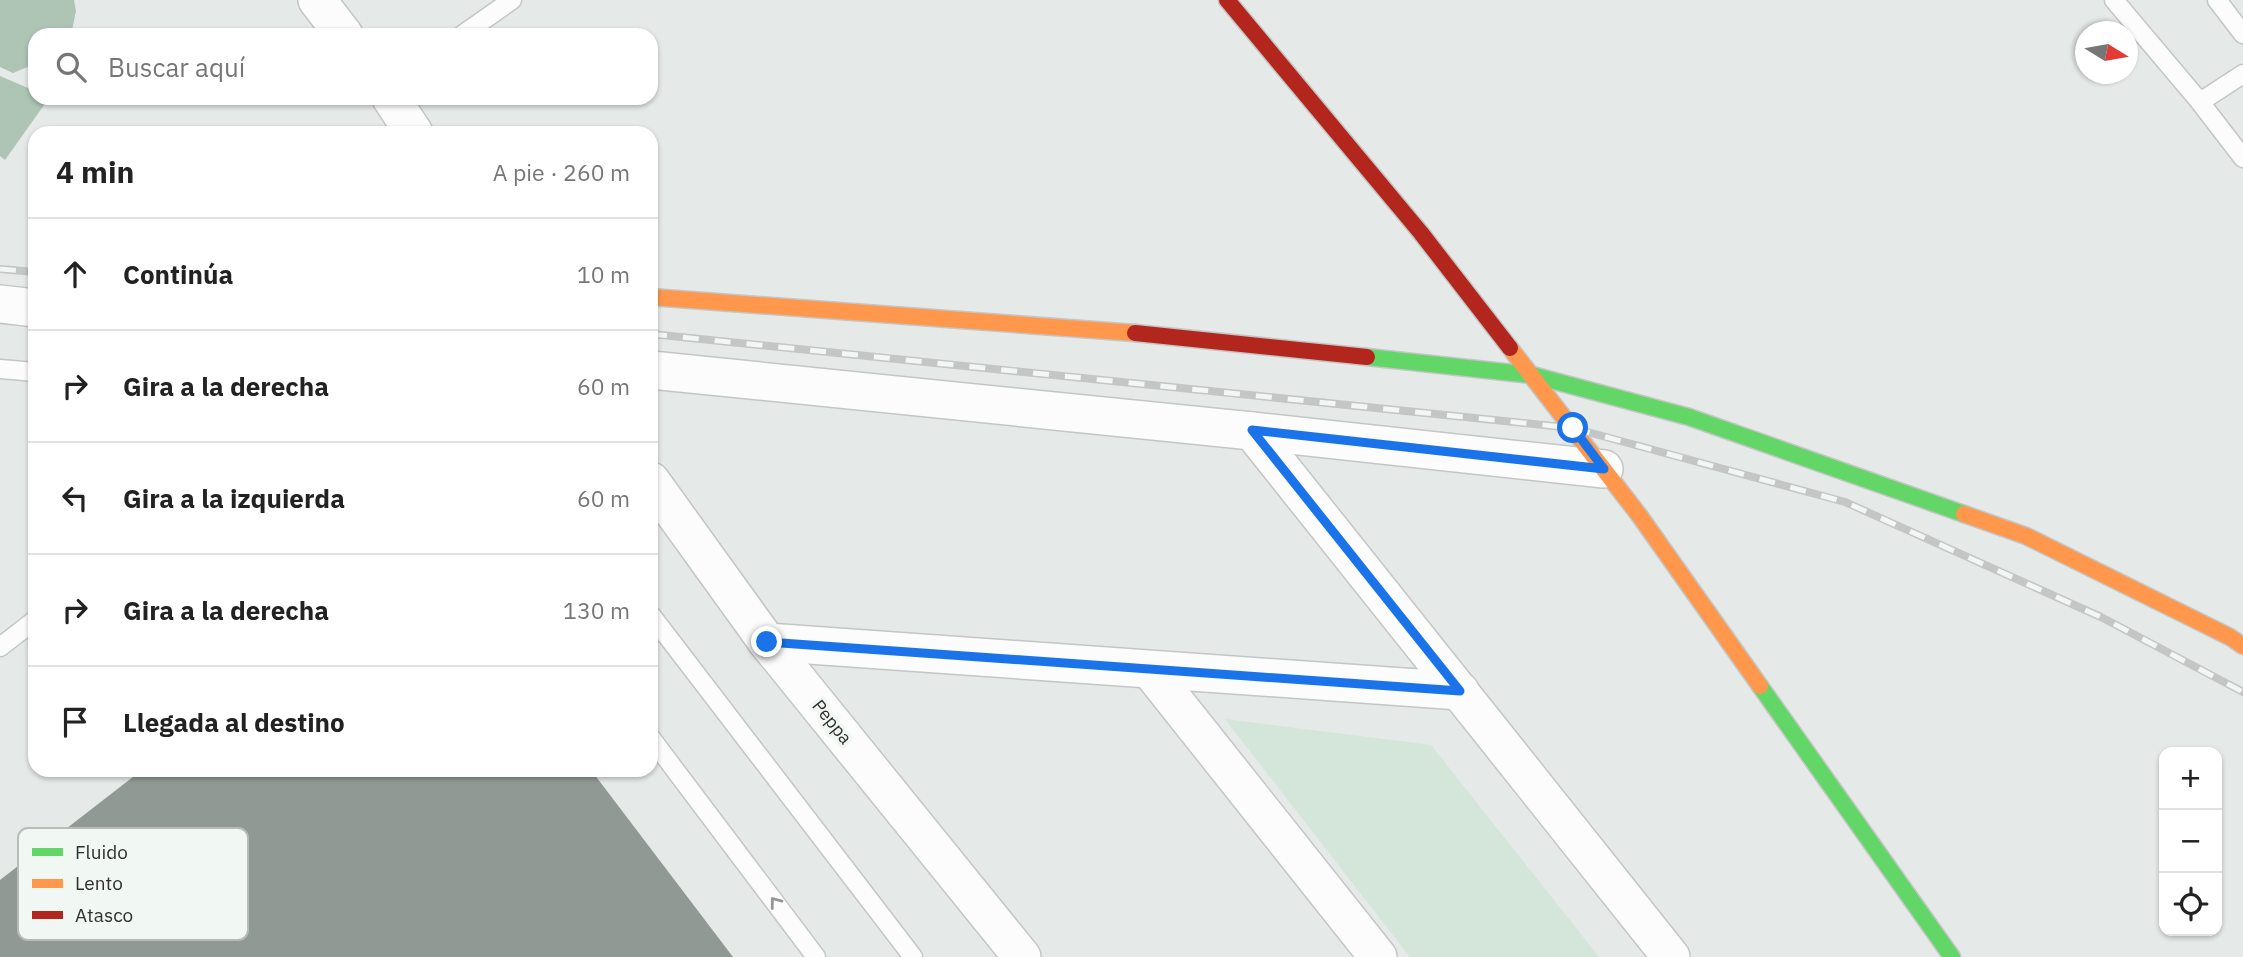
<!DOCTYPE html>
<html lang="es">
<head>
<meta charset="utf-8">
<style>
	:root { --surface:#fff; --page:#f2f2f2; --text:#222; --muted:#767676; --line:#e0e0e0 }
	body { margin:0; font-family:"IBM Plex Sans",sans-serif; background:var(--page); color:var(--text) }
	.controls { position:absolute; right:21px; bottom:21px; display:grid; overflow:hidden; border-radius:14px; box-shadow:0 2px 5px #0004 }
	.controls button { width:63px; height:63px; display:grid; place-items:center; padding:0; border:0; border-bottom:2px solid var(--line); background:var(--surface); color:var(--text); font:35px sans-serif }
	.compass { position:absolute; left:2075px; top:21px; width:63px; height:63px; border-radius:50%; background:var(--surface); box-shadow:0 2px 5px #0004; rotate:101deg }
	.stop { position:absolute; width:21px; height:21px; margin:-16px; border:5px solid #1a73e8; border-radius:50%; background:#fff }
	.stop.end { background:#1a73e8; border-color:#fff; box-shadow:0 2px 7px #0008 }
	.list { margin:0; padding:0; list-style:none }
	h2 { display:flex; justify-content:space-between; align-items:center; height:91px; margin:0; padding:0 28px; font-size:30px }
	h2 small { font-size:23px; font-weight:400; color:var(--muted) }
	.list li { display:grid; grid-template-columns:46px 1fr auto; gap:21px; align-items:center; box-sizing:border-box; height:112px; padding:0 28px; border-top:2px solid var(--line) }
	.list b { display:block; font-size:26px; white-space:nowrap }
	.list em { font-size:23px; font-style:normal; color:var(--muted) }
	.icon { flex:none; width:38px; height:38px; fill:none; stroke:currentColor; stroke-width:2; stroke-linecap:round; stroke-linejoin:round }
	.map { position:relative; flex:none; width:2243px; height:957px; overflow:hidden }
	.search { position:absolute; background:var(--surface); box-shadow:0 2px 5px #0004; left:28px; top:28px; width:630px; height:77px; display:flex; align-items:center; gap:18px; box-sizing:border-box; padding:0 24px; border-radius:21px; color:var(--muted); font-size:26px }
	.panel { position:absolute; background:var(--surface); box-shadow:0 2px 5px #0004; left:28px; top:126px; width:630px; height:651px; border-radius:21px }
	.map>svg:first-child { display:block }
	.green { fill:#d4e5d9 }
	.water { fill:#aec5b5 }
	.building { fill:#919994 }
	.lines { fill:none; stroke-linecap:round; stroke-linejoin:round }
	.lane-casing { stroke:#c3c6c4; stroke-width:21 }
	.street-casing { stroke:#c3c6c4; stroke-width:40 }
	.fast-casing { stroke:#c3c6c4; stroke-width:19 }
	.slow-casing { stroke:#c3c6c4; stroke-width:19 }
	.jam-casing { stroke:#c3c6c4; stroke-width:19 }
	.lane { stroke:#fbfcfb; stroke-width:18 }
	.street { stroke:#fbfcfb; stroke-width:37 }
	.fast { stroke:#63d668; stroke-width:16 }
	.slow { stroke:#ff974d; stroke-width:16 }
	.jam { stroke:#b3261e; stroke-width:16 }
	.rail-casing { stroke:#c4c5c5; stroke-width:8 }
	.rail { stroke:#f1f7f3; stroke-width:5; stroke-dasharray:16; stroke-linecap:butt }
	.oneway { stroke:#959696 }
	.route { stroke:#1a73e8; stroke-width:9 }
	.labels { text-anchor:middle; stroke-width:7; stroke-linejoin:round; paint-order:stroke }
	.street-label { font-size:18px; fill:#2f3130; stroke:#f1f7f3 }
	.key { fill:#f1f7f3; stroke:#b7bcb8; stroke-width:2 }
	.key-label { font-size:19px; fill:#2f3130 }
</style>
</head>
<body>
<div class="map">
<svg width="2243" height="957" viewBox="0 0 2243 957">
	<rect width="100%" height="100%" fill="#e5e9e7"/>
	<path class="green" d="M1225,719L1431,745L1599,957H1410Z"/>
	<g class="water">
		<path d="M0,0H74L76,11L71,35H35V64L13,73L0,67Z"/>
		<path d="M0,76L35,91V98H49L5,160L0,156Z"/>
	</g>
	<path class="building" d="M142,770H591L733,957H0V880Z"/>
	<g class="lines">
		<defs>
			<g id="lane">
				<path d="M2114,0L2200,102L2243,158"/>
				<path d="M2217,0L2243,34"/>
				<path d="M462,35L512,0"/>
				<path d="M2200,102L2243,74"/>
				<path d="M0,369L35,372"/>
				<path d="M651,615L913,957"/>
				<path d="M0,647L35,620"/>
				<path d="M651,738L816,957"/>
			</g>
			<g id="street">
				<path d="M317,0L344,35"/>
				<path d="M391,98L414,133"/>
				<path d="M0,304L35,308"/>
				<path d="M651,370L1252,431L1604,469"/>
				<path d="M1252,431L1671,957"/>
				<path d="M651,481L767,642L1022,957"/>
				<path d="M767,642L1460,691"/>
				<path d="M1150,670L1378,957"/>
			</g>
			<g id="fast">
				<path d="M1367,357L1532,375L1689,417L1964,514"/>
				<path d="M1760,686L1952,957"/>
			</g>
			<g id="slow">
				<path d="M651,297L1135,333"/>
				<path d="M1510,348L1639,515L1760,686"/>
				<path d="M1964,514L2026,536L2230,637L2243,646"/>
			</g>
			<g id="jam">
				<path d="M1227,0L1421,233L1510,348"/>
				<path d="M1135,333L1367,357"/>
			</g>
		</defs>
		<use href="#lane" class="lane-casing"/>
		<use href="#street" class="street-casing"/>
		<use href="#fast" class="fast-casing"/>
		<use href="#slow" class="slow-casing"/>
		<use href="#jam" class="jam-casing"/>
		<use href="#lane" class="lane"/>
		<use href="#street" class="street"/>
		<use href="#fast" class="fast"/>
		<use href="#slow" class="slow"/>
		<use href="#jam" class="jam"/>
		<defs>
			<g id="rail">
				<path d="M0,269L35,272"/>
				<path d="M651,334L1573,428L1845,502L2101,617L2243,692"/>
			</g>
		</defs>
		<use href="#rail" class="rail-casing"/>
		<use href="#rail" class="rail"/>
	</g>
	<defs><path id="oneway-chevron" d="M-2-3.5L2.5 0L-2 3.5" fill="none" stroke-width="1.6" stroke-linecap="round" stroke-linejoin="round" transform="scale(1.75)"/></defs>
	<use class="oneway" href="#oneway-chevron" transform="translate(775 902) rotate(-127)"/>
	<g class="lines">
		<path class="route" d="M767,642L1460,691L1252,430L1604,469L1573,428"/>
	</g>
	<g class="labels">
		<g class="street-label">
			<text transform="translate(832 722) rotate(51)" y="6">Peppa</text>
		</g>
	</g>
	<rect x="18" y="828" width="230" height="112" rx="10" class="key"/>
	<rect x="32" y="848" width="31" height="8" fill="#63d668"/>
	<rect x="32" y="879" width="31" height="9" fill="#ff974d"/>
	<rect x="32" y="911" width="31" height="8" fill="#b3261e"/>
	<g class="key-label">
		<text x="75" y="859">Fluido</text>
		<text x="75" y="890">Lento</text>
		<text x="75" y="922">Atasco</text>
	</g>
</svg>
<div class="controls">
<button>+</button>
<button>−</button>
<button><svg class="icon" aria-label="locate" viewBox="0 0 24 24"><circle cx="12" cy="12" r="6"/><path d="M12 2v4M12 18v4M2 12h4M18 12h4"/></svg></button>
</div>
<svg class="compass" viewBox="-18 -18 36 36"><path d="M0-13l5 13h-10z" fill="#e53935"/><path d="M0 13l5-13h-10z" fill="#767676"/></svg>
<div class="stop" style="left:1573px;top:428px"></div>
<div class="stop end" style="left:767px;top:642px"></div>
<div class="search"><svg class="icon" aria-label="search" viewBox="0 0 24 24"><circle cx="10" cy="10" r="6"/><path d="M15 15l6 6"/></svg>Buscar aquí</div>
<section class="panel">
<h2>4 min<small>A pie · 260 m</small></h2>
<ul class="list">
<li><svg class="icon" aria-label="ahead" viewBox="0 0 24 24"><path d="M12 20V5M6 11l6-6 6 6"/></svg><div><b>Continúa</b></div><em>10 m</em></li>
<li><svg class="icon" aria-label="right" viewBox="0 0 24 24"><path d="M7 20v-9h11M14 6l5 5-5 5"/></svg><div><b>Gira a la derecha</b></div><em>60 m</em></li>
<li><svg class="icon" aria-label="left" viewBox="0 0 24 24"><path d="M17 20v-9H6M10 6l-5 5 5 5"/></svg><div><b>Gira a la izquierda</b></div><em>60 m</em></li>
<li><svg class="icon" aria-label="right" viewBox="0 0 24 24"><path d="M7 20v-9h11M14 6l5 5-5 5"/></svg><div><b>Gira a la derecha</b></div><em>130 m</em></li>
<li><svg class="icon" aria-label="arrive" viewBox="0 0 24 24"><path d="M6 21V4h12l-3 4 3 4H6"/></svg><div><b>Llegada al destino</b></div></li>
</ul>
</section>
</div>
</body>
</html>
